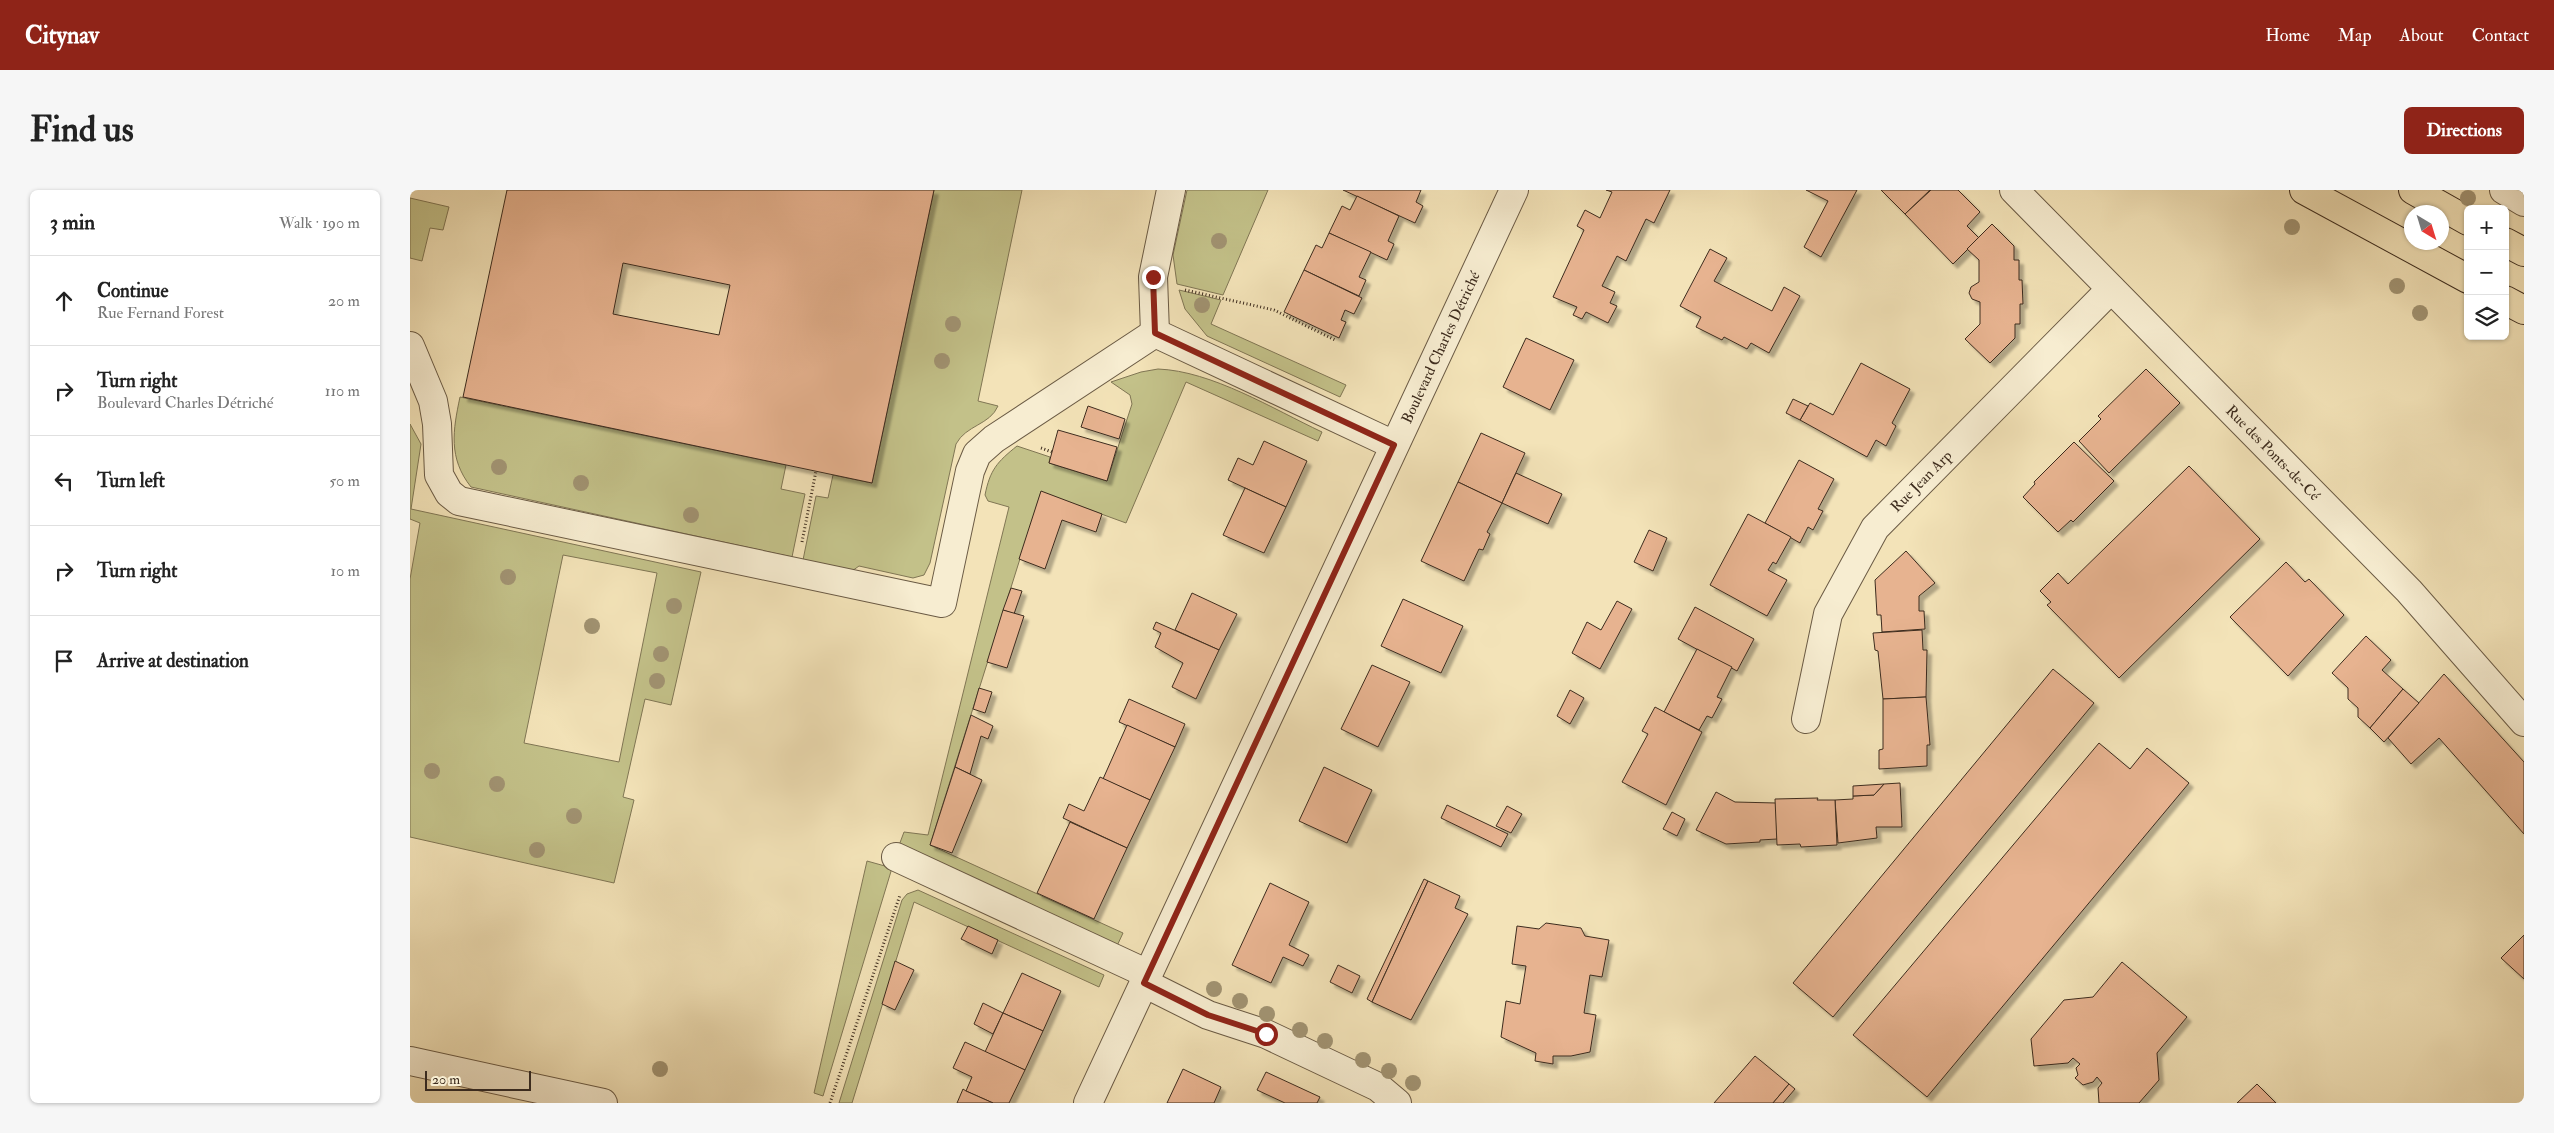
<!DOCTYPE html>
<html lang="en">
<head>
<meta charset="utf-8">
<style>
	:root { --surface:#fff; --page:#f6f6f6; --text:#222; --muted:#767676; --line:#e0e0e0; --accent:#8f2418 }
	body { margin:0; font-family:"IM FELL Double Pica",serif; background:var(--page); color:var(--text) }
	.controls { position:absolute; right:15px; top:15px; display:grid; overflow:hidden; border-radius:8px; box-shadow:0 1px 4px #0004 }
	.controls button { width:45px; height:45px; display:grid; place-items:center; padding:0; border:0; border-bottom:1px solid var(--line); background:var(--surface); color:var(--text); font:25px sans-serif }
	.compass { position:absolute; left:1994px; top:15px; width:45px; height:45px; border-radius:50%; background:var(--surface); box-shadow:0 1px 4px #0004; rotate:142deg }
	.scale { position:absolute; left:15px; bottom:12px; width:106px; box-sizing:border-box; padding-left:5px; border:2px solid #3d2c1e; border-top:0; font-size:14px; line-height:18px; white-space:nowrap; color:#3d2c1e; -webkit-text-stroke:4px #f7edd1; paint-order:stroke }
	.stop { position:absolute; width:15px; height:15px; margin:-11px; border:4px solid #8f2418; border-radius:50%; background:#fff }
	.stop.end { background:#8f2418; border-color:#fff; box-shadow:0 1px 5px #0008 }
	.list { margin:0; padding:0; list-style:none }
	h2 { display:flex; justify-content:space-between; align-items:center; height:65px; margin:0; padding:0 20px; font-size:21px }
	h2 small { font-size:16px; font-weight:400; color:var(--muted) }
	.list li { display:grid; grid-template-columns:32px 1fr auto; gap:15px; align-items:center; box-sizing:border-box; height:90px; padding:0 20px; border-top:1px solid var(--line) }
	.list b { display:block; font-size:19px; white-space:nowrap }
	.list p { margin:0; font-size:16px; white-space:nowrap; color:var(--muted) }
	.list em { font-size:16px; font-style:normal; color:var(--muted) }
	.icon { flex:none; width:28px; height:28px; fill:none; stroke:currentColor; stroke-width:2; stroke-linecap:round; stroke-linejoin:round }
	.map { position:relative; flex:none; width:2114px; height:913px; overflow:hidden; border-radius:8px }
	header { display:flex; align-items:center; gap:30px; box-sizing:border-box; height:70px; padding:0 25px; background:var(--accent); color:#fff }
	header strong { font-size:24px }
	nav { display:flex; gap:28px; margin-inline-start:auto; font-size:18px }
	.intro { display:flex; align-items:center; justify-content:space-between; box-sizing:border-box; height:120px; padding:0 30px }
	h1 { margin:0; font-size:35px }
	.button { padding:12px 22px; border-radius:8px; background:var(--accent); color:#fff; font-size:18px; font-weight:700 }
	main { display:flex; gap:30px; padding:0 30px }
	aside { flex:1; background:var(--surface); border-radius:8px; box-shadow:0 1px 4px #0004 }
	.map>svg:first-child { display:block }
	.green { fill:#c3c189; stroke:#807654; fill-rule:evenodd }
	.building { fill:#e7b390; stroke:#3d2c1e; fill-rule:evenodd; filter:url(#shadow) }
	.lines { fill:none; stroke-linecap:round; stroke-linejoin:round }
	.minor-casing { stroke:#6a5a44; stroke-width:30 }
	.major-casing { stroke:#3d2c1e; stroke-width:30 }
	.path { stroke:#3d2c1e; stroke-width:3; stroke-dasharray:1 2.5; stroke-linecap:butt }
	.minor { stroke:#f7edd1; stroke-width:28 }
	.major { stroke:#f3e3b8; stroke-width:28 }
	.tree { fill:#a19372 }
	.route { stroke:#8f2418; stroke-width:6 }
	.labels { text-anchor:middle; stroke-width:5; stroke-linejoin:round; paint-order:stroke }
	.street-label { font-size:15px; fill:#3d2c1e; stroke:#f7edd1 }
</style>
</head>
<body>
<header>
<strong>Citynav</strong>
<nav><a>Home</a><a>Map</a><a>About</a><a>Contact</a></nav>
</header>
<div class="intro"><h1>Find us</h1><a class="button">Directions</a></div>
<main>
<aside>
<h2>3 min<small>Walk · 190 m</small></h2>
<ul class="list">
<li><svg class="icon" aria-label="ahead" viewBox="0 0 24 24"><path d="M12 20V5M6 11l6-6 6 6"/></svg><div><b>Continue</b><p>Rue Fernand Forest</p></div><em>20 m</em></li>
<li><svg class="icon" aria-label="right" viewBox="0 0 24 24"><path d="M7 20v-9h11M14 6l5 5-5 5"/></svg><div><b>Turn right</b><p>Boulevard Charles Détriché</p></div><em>110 m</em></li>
<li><svg class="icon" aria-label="left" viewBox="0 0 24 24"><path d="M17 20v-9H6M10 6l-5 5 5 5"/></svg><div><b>Turn left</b></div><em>50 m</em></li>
<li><svg class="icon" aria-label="right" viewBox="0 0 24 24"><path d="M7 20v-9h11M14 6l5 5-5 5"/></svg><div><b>Turn right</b></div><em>10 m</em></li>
<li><svg class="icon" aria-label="arrive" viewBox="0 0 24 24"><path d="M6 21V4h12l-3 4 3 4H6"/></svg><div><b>Arrive at destination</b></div></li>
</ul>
</aside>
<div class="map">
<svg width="2114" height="913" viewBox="0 0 2114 913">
	<defs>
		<filter id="shadow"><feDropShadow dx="4.5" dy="4.5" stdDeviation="1" flood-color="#0004"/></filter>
	</defs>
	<rect width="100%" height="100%" fill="#f3e3b8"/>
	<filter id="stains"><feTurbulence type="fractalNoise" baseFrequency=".004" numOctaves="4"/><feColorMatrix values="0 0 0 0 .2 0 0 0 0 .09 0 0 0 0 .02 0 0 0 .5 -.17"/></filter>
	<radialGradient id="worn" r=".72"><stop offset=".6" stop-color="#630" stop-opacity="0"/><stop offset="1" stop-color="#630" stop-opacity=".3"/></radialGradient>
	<g class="green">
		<path d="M524,0H612L568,211L588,216C580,235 556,235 546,254L520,373L514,385L503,388L449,376L442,381L393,370L406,306L418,308L423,285L462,293Z"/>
		<path d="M777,0H858L813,105L767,94L763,65Z"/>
		<path d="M0,8L39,17L33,40L20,38L12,71L0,68Z"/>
		<path d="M769,100L811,110L801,134L936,195L930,207L797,146L775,119Z"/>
		<path d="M748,179C802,181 863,219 912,242L908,251L776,192L716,333L631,302L520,655L713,743L706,758L488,658L494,642L518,645L599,317L578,311L575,305C580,280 587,272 607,256L640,267L639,273L697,291L722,214L720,205L701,192L731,182Z"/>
		<path d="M50,207L376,275L371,299L395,304L382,367L61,297C38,268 43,240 50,207Z"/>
		<path d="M0,234L11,254L1,319L291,382L261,515L235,509L213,607L224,610L204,693L0,647V389L10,333L0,329ZM153,365L247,383L209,572L114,553Z"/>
		<path d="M457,671L482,678L413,906L404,903Z"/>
		<path d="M508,700L694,785L689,797L504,712L442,913H429L492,710L497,704Z"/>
	</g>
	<g class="building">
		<path d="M97,0H524L462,293L53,207ZM213,73L320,95L309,145L203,124Z"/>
		<path d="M933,0H1011L1006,12L1013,16L1005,33Z"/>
		<path d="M1196,0H1260L1244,33L1236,29L1216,71L1207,66L1192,96L1205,102L1200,113L1207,116L1198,133L1176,122L1172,129L1163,125L1167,117L1143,107L1174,40L1167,36L1175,20L1190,28L1202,2Z"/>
		<path d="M1396,0H1447L1411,67L1394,57L1418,11Z"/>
		<path d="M1471,0H1520L1495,24Z"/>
		<path d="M1521,0H1548L1570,22L1557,36L1569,48L1543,74L1495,24Z"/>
		<path d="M947,6L989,26L978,51L984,54L977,70L919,43L932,16L940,20Z"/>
		<path d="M1582,34L1604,56V70H1609V90H1612L1613,114H1610V134H1605V148L1580,173L1555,149L1570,134V112L1562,109L1559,103L1561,97L1569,92V70L1557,59Z"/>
		<path d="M919,43L961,62L949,87L956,90L949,106L894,80L906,55L912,58Z"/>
		<path d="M1300,59L1317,68L1304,91L1362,121L1374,97L1390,106L1359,163L1341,153L1337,159L1314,147L1312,150L1286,137L1291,127L1270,116Z"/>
		<path d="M894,80L952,108L944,124L935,120L931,130L936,132L929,148L874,122Z"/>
		<path d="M1116,148L1164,170L1140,220L1093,197Z"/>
		<path d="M1451,173L1500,199L1482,233L1486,236L1476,256L1466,250L1457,267L1390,230L1400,213L1423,225Z"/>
		<path d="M1736,179L1770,213L1699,283L1669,251L1691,229L1688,226Z"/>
		<path d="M1383,209L1398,216L1390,230L1376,223Z"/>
		<path d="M678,216L715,229L709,249L671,237Z"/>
		<path d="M648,240L707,257L697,291L639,273Z"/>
		<path d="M1071,243L1115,263L1092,313L1048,292Z"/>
		<path d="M854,251L897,271L876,317L818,290L828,268L843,275Z"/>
		<path d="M1664,252L1704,291L1663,332L1661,330L1648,342L1613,307L1625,294L1624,292Z"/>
		<path d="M1389,270L1424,289L1408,319L1413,321L1403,340L1398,337L1390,353L1355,333Z"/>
		<path d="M1779,276L1850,349L1709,488L1637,415L1641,412L1630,401L1648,383L1658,394Z"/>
		<path d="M1106,283L1152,304L1138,334L1092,313Z"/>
		<path d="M1048,292L1092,313L1077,342L1080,344L1073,360L1069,359L1054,391L1011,371Z"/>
		<path d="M835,298L876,317L854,363L813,345Z"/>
		<path d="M631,301L692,324L686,342L652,330L635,379L609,369Z"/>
		<path d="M1338,324L1381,347L1366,374L1363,372L1358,380L1377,390L1357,426L1300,395Z"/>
		<path d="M1239,340L1257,348L1243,381L1224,372Z"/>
		<path d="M1496,361L1525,393L1509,406V421H1514L1515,439L1472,442L1471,425H1467L1465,390Z"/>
		<path d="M1876,372L1895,392L1899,389L1934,425L1878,486L1820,427Z"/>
		<path d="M601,398L612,401L604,424L593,420Z"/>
		<path d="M782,403L827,424L809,460L765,440Z"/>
		<path d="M993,409L1053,436L1031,483L971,456Z"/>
		<path d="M1207,411L1222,419L1190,479L1162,463L1177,432L1191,440Z"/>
		<path d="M1285,417L1344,449L1327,481L1268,449Z"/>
		<path d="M593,420L614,426L597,478L577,472Z"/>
		<path d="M746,432L809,460L786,509L762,497L773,473L745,457L751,443L743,439Z"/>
		<path d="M1512,440L1513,460H1517L1516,507L1473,509L1468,461L1465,460L1463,443Z"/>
		<path d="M1956,446L1981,470L1972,480L1993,499L1960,538L1948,527V518L1938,509V498L1922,483Z"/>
		<path d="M1287,459L1322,477L1307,507L1312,509L1302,528L1297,526L1289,540L1254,522Z"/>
		<path d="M962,475L1000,492L968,557L931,539Z"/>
		<path d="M1643,479L1684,513L1423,827L1383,793Z"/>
		<path d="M2034,484L2114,572V644L2029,548L2001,574L1978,548Z"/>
		<path d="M569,498L582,502L575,523L563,519Z"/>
		<path d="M1993,499L2009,513L1974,552L1960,538Z"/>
		<path d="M1160,500L1174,508L1160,534L1147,526Z"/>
		<path d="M1516,507L1520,555H1517V576L1469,579V560L1473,559V509Z"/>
		<path d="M719,509L775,534L765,557L709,532Z"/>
		<path d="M1245,517L1292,542L1256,615L1212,592L1238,544L1232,541Z"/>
		<path d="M561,525L583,536L578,549L571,546L560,584L545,577Z"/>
		<path d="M717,535L765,557L740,610L693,589Z"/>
		<path d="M1689,553L1720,579L1737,558L1779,593L1517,907L1443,845Z"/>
		<path d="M545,577L572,590L542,663L520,655Z"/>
		<path d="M914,577L962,600L937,653L889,631Z"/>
		<path d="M690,587L740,610L717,658L653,628L659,614L674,621Z"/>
		<path d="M1490,593L1492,637H1466L1467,648L1428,653L1425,610L1443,609V606L1464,605L1474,594Z"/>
		<path d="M1474,594L1464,605L1443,606V596Z"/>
		<path d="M1306,602L1325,612L1366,613L1367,649L1350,650V652L1316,654L1286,640Z"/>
		<path d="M1408,608L1407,610H1425L1427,655L1391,657L1390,654L1367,655L1365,609Z"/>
		<path d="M1037,615L1098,644L1091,657L1031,628Z"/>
		<path d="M1097,616L1112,624L1101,643L1086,636Z"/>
		<path d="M1262,622L1275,629L1267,646L1253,639Z"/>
		<path d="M660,632L717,658L684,729L627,703Z"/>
		<path d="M1014,689L1018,691L962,812L957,809Z"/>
		<path d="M1018,691L1050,706L1045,718L1058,724L1001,830L962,812Z"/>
		<path d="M860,693L899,712L879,755L899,765L893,776L873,767L861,793L822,775Z"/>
		<path d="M1136,733L1171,738L1175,746L1199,750L1192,787L1180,785L1174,823L1186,825L1180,862L1161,866H1143V874L1125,871L1126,863L1091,847L1096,811L1110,814L1116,776L1102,774L1107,736L1129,739Z"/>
		<path d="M558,736L588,750L582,764L551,749Z"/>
		<path d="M2114,745V789L2091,768Z"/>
		<path d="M485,771L504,780L485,820L472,814Z"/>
		<path d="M1712,772L1777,827L1747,863L1749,890L1729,913H1689L1688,898L1692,893L1687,887L1683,892L1673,895L1665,888L1668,885L1666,878L1670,874L1663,868L1658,873L1624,876L1621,849L1654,810L1683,807Z"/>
		<path d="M928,775L950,786L942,803L920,792Z"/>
		<path d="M612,783L651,801L633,841L593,823Z"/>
		<path d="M573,813L593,823L583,844L564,834Z"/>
		<path d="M593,823L633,841L615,880L575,862Z"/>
		<path d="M555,852L615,880L599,913H583L556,901L562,887L543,878Z"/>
		<path d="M1345,866L1379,894L1363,913H1304Z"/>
		<path d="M773,879L811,897L804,913H757Z"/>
		<path d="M856,882L910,907L907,913H875L847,900Z"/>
		<path d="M1379,894L1385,899L1373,913H1363Z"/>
		<path d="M1847,894L1866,913H1827Z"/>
		<path d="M553,899L556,901L583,913H547Z"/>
	</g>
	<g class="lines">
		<defs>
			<g id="minor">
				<path id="s1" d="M1604,0L1999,401L2114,532"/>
				<path d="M2094,0L2114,12"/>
				<path d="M745,143L984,255"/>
				<path d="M745,143L743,87L761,0"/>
				<path d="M0,156L23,211L27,234L29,285L39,303L49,311L532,413L560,281L567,264L584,249L745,143"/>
				<path id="s2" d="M1396,529L1418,424L1465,338L1701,99"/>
				<path d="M486,667L738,784"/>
				<path d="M734,793L798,825L856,844L968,897L987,913"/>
				<path d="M0,871L193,913"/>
				<path id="s3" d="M678,913L1104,0"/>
			</g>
			<g id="major">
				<path d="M1894,0L2058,89"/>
				<path d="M2003,0L2058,31"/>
				<path d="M2095,52L2114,62"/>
				<path d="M2095,110L2114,120"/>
			</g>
		</defs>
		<use href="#minor" class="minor-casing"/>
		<use href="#major" class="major-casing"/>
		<g class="path">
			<path d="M775,100L864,120L925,150"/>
			<path d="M631,258L642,262"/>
			<path d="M392,352L406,281"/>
			<path d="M420,913L490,705"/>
		</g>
		<use href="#minor" class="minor"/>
		<use href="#major" class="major"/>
	</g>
	<g class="tree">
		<circle cx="2058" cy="8" r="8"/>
		<circle cx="1882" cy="37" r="8"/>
		<circle cx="809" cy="51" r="8"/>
		<circle cx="1987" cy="96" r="8"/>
		<circle cx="792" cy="115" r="8"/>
		<circle cx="2010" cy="123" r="8"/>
		<circle cx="543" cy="134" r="8"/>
		<circle cx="532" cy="171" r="8"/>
		<circle cx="89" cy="277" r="8"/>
		<circle cx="171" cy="293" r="8"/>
		<circle cx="281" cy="325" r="8"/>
		<circle cx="98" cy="387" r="8"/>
		<circle cx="264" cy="416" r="8"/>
		<circle cx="182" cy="436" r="8"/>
		<circle cx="251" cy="464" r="8"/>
		<circle cx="247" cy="491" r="8"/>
		<circle cx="22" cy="581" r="8"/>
		<circle cx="87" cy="594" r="8"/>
		<circle cx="164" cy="626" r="8"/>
		<circle cx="127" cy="660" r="8"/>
		<circle cx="804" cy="799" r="8"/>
		<circle cx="830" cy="811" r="8"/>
		<circle cx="857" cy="824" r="8"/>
		<circle cx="890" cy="840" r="8"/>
		<circle cx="915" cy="851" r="8"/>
		<circle cx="953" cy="870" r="8"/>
		<circle cx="250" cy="879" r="8"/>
		<circle cx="979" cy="881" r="8"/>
		<circle cx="1003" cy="893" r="8"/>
	</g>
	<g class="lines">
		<path class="route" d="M743,87L745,143L984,255L734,793L798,825L856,844"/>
	</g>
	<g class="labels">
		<g class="street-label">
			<text dy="5" stroke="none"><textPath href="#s3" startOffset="834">Boulevard Charles Détriché</textPath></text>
			<text dy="5" stroke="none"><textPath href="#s1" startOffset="369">Rue des Ponts-de-Cé</textPath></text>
			<text dy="5" stroke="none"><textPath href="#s2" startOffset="271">Rue Jean Arp</textPath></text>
		</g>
	</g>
	<rect width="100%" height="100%" filter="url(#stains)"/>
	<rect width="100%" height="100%" fill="url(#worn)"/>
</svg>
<div class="controls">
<button>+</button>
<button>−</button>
<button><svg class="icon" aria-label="layers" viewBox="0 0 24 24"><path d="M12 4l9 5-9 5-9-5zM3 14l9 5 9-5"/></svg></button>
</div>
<svg class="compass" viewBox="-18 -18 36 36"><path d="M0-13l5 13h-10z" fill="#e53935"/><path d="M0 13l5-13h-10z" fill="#767676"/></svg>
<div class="scale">20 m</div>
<div class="stop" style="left:856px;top:844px"></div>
<div class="stop end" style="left:743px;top:87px"></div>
</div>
</main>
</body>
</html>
